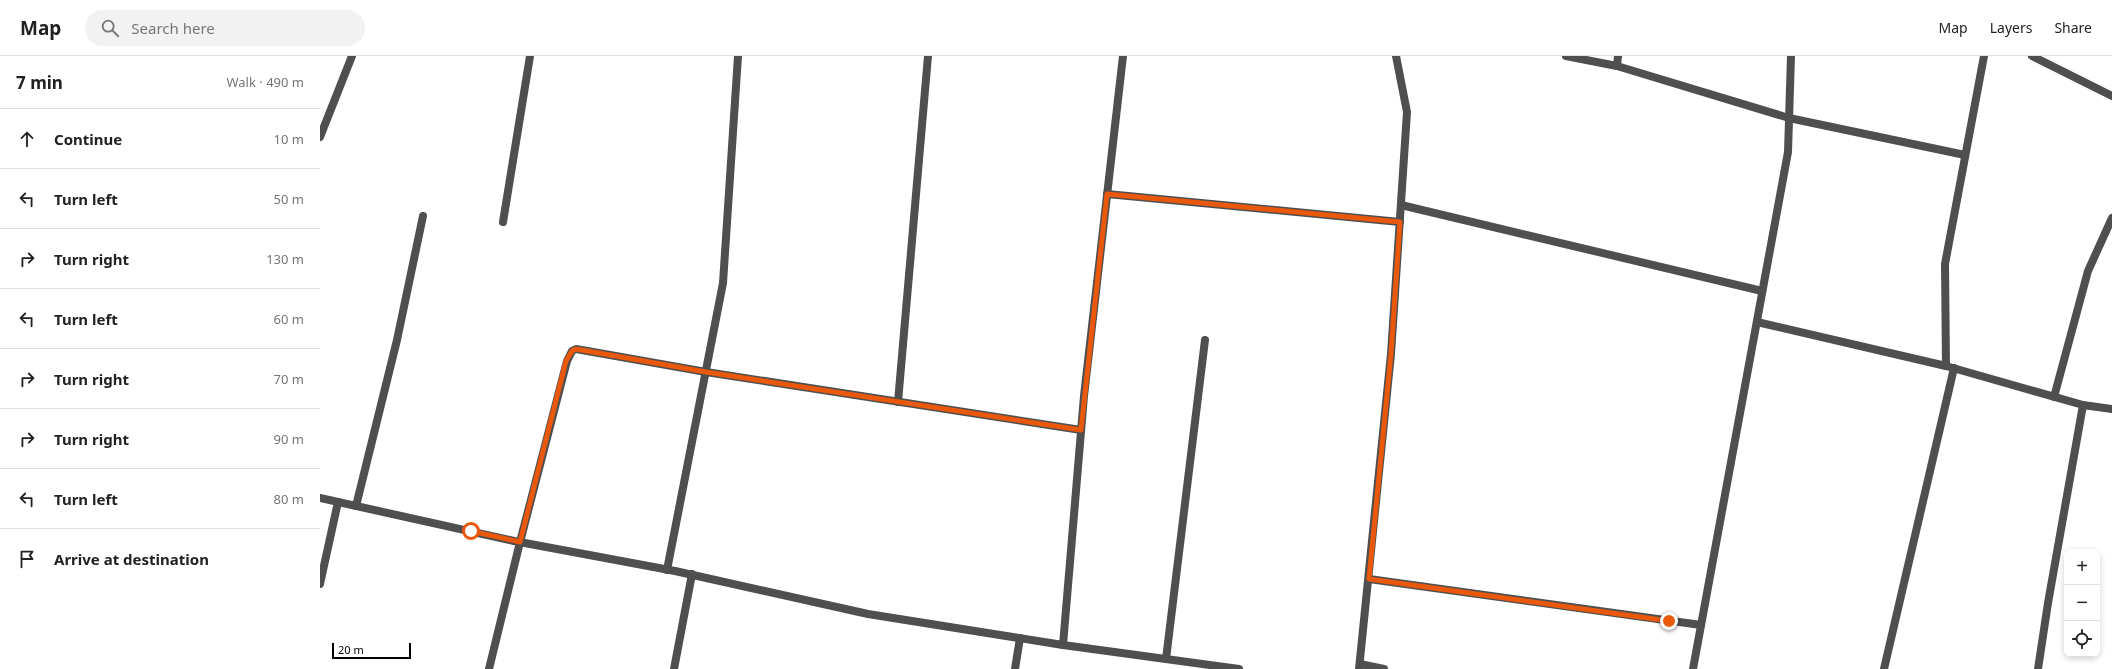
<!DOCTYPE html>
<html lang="en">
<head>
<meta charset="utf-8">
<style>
	:root { --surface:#fff; --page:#f2f2f2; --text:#222; --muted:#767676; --line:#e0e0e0 }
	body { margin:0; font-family:"Noto Sans",sans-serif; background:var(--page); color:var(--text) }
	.controls { position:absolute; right:12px; bottom:12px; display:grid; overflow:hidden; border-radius:8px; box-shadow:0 2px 6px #0003 }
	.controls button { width:36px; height:36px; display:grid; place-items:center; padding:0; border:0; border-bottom:1px solid var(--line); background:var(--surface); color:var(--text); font:20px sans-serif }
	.scale { position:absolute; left:12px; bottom:10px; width:79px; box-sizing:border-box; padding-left:4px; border:2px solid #000; border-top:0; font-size:11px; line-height:14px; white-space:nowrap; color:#000; -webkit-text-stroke:3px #fff; paint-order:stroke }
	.stop { position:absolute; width:12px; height:12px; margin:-9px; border:3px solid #ea580c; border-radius:50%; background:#fff }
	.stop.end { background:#ea580c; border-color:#fff; box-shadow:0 1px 4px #0008 }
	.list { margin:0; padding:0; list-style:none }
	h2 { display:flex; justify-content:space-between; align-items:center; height:52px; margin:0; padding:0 16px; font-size:17px }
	h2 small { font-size:13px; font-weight:400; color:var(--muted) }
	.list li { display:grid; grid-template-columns:26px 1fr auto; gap:12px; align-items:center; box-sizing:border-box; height:60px; padding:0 16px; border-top:1px solid var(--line) }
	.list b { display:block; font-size:15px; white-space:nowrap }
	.list em { font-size:13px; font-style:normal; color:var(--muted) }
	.icon { flex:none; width:22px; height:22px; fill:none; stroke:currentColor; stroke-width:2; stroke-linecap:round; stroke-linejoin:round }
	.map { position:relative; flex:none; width:1792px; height:613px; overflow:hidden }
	header { display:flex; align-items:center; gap:24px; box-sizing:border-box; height:56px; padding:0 20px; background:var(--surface); border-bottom:1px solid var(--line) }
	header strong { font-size:19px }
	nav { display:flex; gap:22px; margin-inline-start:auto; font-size:14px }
	.search { width:280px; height:36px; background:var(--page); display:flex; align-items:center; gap:10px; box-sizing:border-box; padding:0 14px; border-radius:22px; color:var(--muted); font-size:15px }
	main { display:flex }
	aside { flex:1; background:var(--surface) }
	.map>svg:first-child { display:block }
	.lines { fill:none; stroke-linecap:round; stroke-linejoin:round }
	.street { stroke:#4f4f4f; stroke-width:8 }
	.route { stroke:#ea580c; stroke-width:5 }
</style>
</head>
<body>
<header>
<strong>Map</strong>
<div class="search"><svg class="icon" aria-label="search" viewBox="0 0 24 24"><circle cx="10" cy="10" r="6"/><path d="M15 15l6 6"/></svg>Search here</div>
<nav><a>Map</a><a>Layers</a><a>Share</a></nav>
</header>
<main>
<aside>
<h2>7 min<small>Walk · 490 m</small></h2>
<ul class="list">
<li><svg class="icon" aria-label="ahead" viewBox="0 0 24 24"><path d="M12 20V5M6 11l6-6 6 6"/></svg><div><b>Continue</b></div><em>10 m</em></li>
<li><svg class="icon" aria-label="left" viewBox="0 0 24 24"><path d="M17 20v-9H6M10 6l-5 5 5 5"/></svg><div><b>Turn left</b></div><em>50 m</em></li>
<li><svg class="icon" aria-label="right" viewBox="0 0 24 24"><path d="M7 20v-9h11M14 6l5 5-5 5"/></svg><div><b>Turn right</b></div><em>130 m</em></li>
<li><svg class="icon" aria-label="left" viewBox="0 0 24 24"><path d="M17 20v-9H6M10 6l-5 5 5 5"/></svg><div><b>Turn left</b></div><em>60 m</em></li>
<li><svg class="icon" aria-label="right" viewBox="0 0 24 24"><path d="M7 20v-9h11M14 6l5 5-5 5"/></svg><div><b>Turn right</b></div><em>70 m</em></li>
<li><svg class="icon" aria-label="right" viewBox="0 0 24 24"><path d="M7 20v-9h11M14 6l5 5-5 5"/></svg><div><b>Turn right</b></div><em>90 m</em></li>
<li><svg class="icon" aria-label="left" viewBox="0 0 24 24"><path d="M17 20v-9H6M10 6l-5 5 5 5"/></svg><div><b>Turn left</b></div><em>80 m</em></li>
<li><svg class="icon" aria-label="arrive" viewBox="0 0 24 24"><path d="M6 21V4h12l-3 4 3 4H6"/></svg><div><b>Arrive at destination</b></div></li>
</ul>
</aside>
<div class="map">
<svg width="1792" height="613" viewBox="0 0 1792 613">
	<rect width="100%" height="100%" fill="#fff"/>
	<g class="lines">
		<g class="street">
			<path d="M1246,0L1297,10L1298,0"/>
			<path d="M1712,0L1792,40"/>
			<path d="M1297,10L1469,62L1645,99"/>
			<path d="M0,81L32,0"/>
			<path d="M787,138L1080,166"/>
			<path d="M1081,149L1442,235"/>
			<path d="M183,166L210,0"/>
			<path d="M1437,266L1626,310L1763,349"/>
			<path d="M1626,310L1625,208L1664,0"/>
			<path d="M1734,341L1768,215L1792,162"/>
			<path d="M578,346L608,0"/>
			<path d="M0,442L194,485L355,515L548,558L743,589L764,340L803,0"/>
			<path d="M36,450L77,284L103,160"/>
			<path d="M347,514L403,227L418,0"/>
			<path d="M1049,523L1381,569"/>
			<path d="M0,528L18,446"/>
			<path d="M743,589L919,613"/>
			<path d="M846,603L885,284"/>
			<path d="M1040,608L1064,613"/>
			<path d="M169,613L200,486L247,305L252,295L256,293L386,316L761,374"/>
			<path d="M354,613L372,518"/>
			<path d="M695,613L700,582"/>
			<path d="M1039,613L1071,298L1087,56L1076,0"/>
			<path d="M1373,613L1468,96L1471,0"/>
			<path d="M1564,613L1634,312"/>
			<path d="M1718,613L1728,547L1763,349L1792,353"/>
		</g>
	</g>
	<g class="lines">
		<path class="route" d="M151,475L200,486L246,305L252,295L256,293L386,316L761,374L787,138L1080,166L1071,298L1049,523L1349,565"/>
	</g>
</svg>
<div class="controls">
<button>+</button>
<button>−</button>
<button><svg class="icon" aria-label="locate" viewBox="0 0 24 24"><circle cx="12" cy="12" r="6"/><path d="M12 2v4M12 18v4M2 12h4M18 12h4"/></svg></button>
</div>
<div class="scale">20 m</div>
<div class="stop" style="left:151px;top:475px"></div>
<div class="stop end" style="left:1349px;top:565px"></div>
</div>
</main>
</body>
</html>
